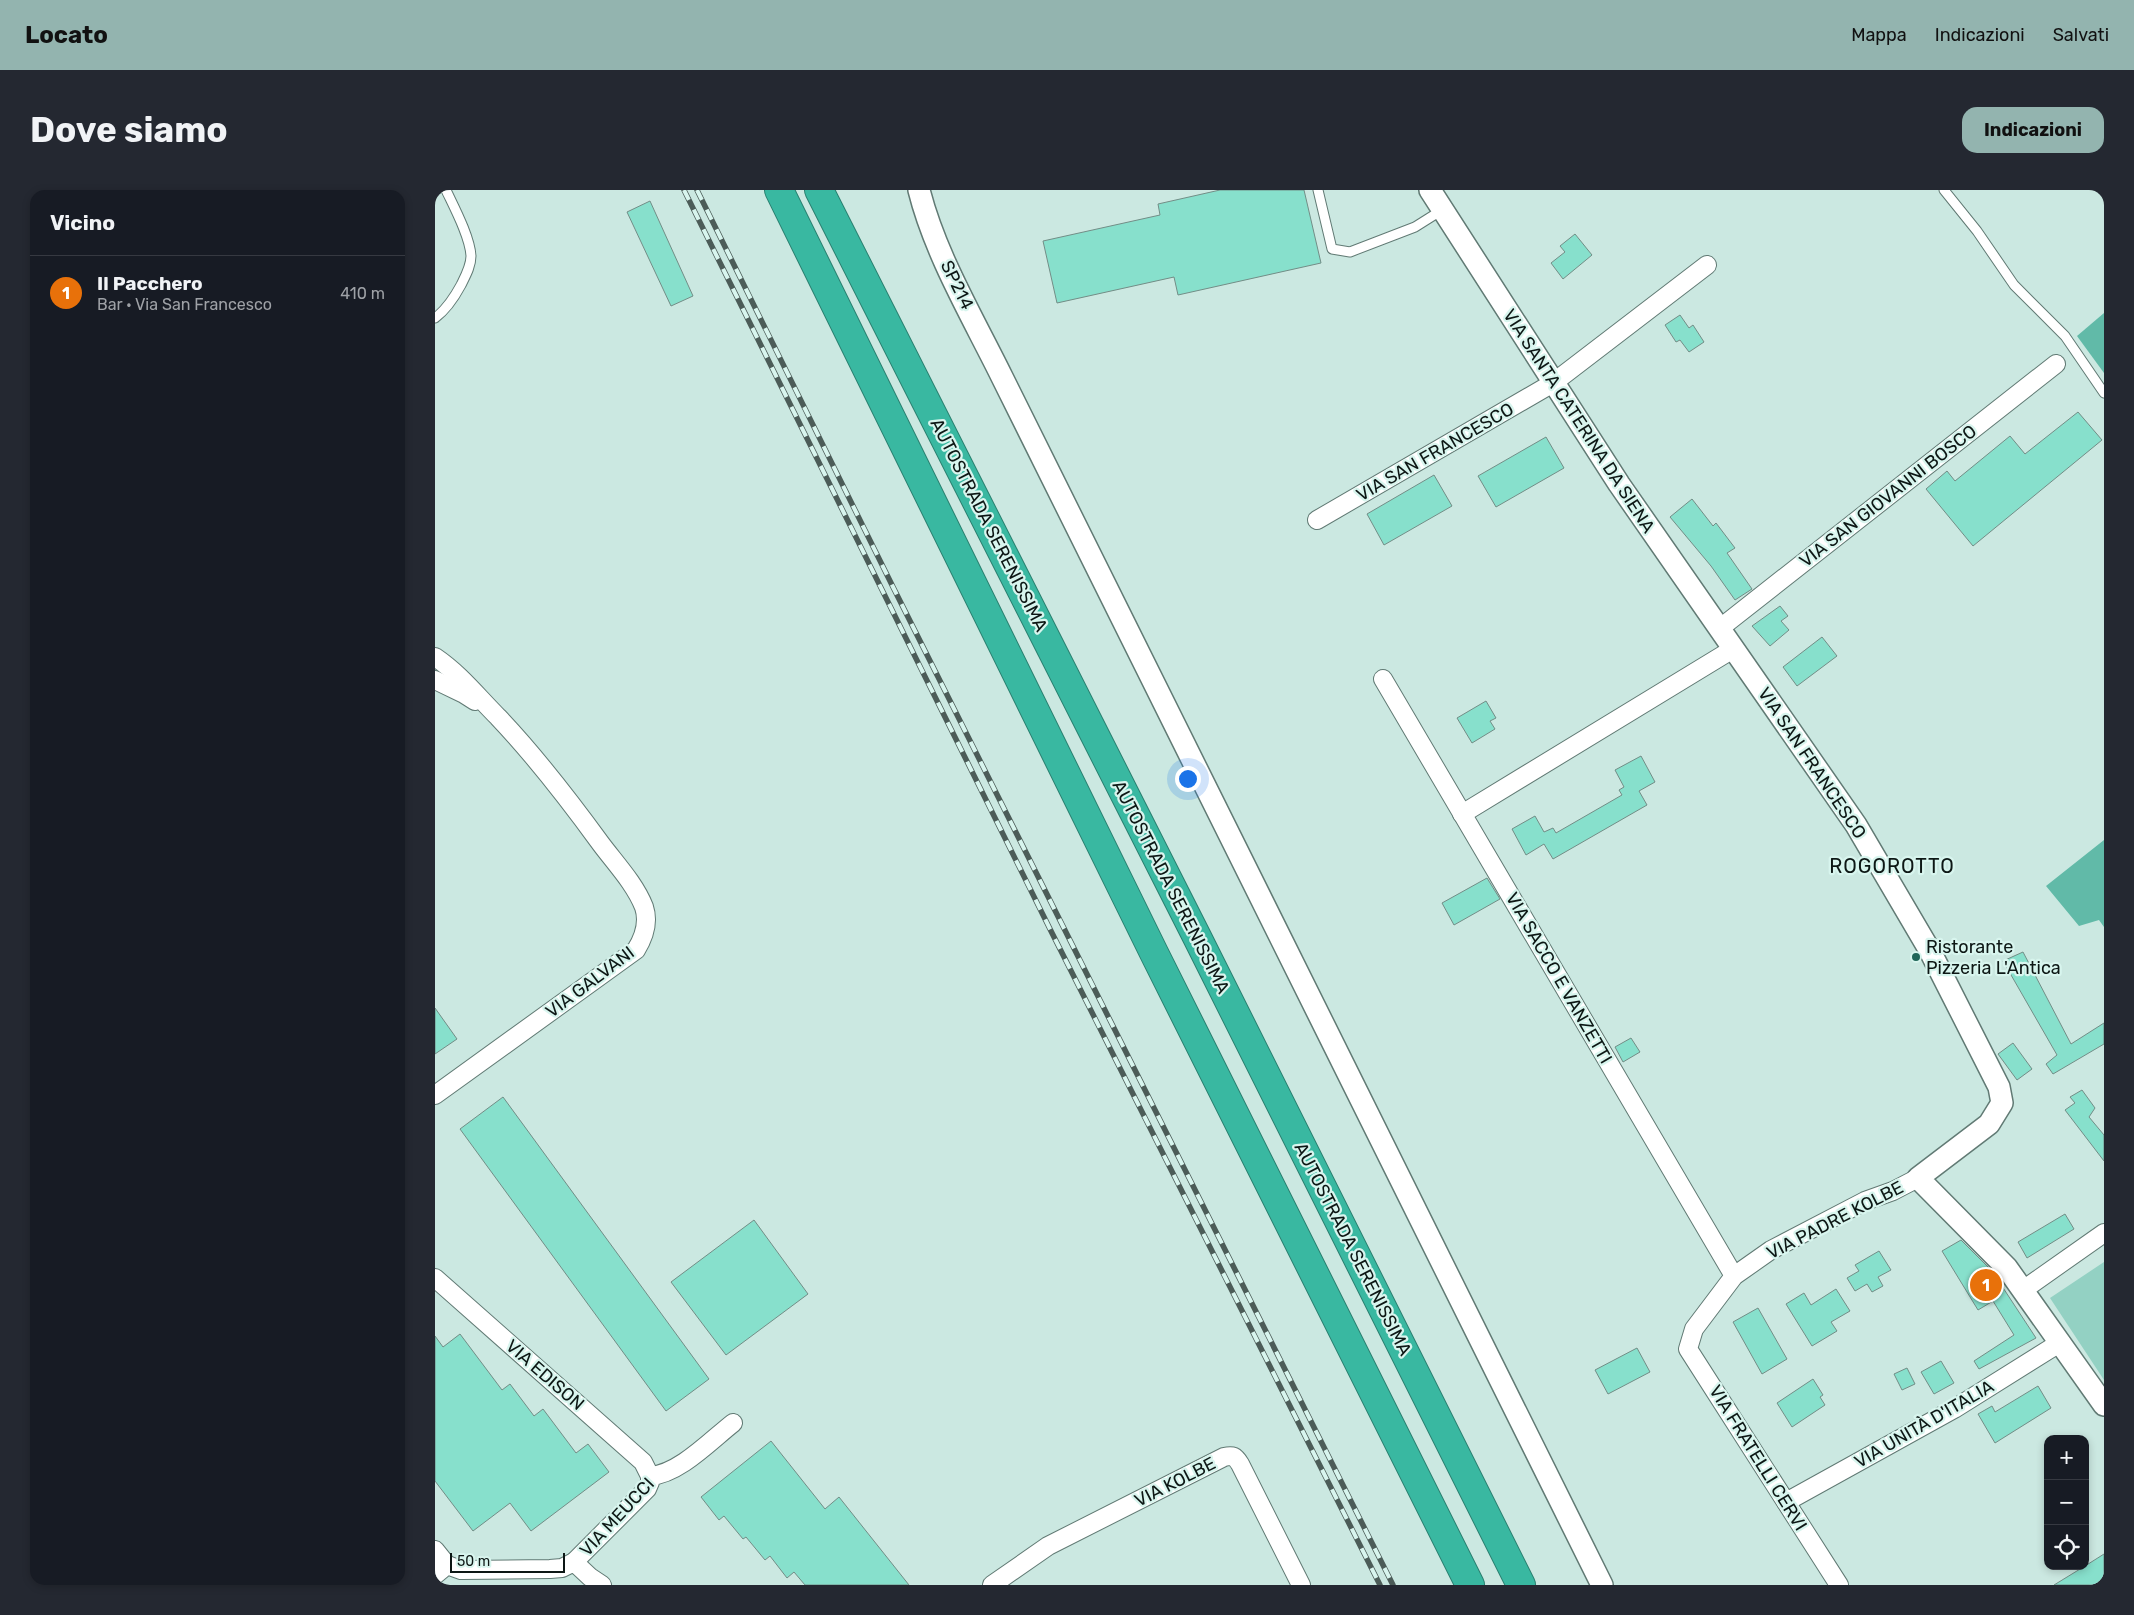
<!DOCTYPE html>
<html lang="it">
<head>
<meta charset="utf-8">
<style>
	:root { --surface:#171b24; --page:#242831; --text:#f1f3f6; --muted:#9ea1a6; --line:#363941; --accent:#93b4af }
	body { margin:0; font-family:Rubik,sans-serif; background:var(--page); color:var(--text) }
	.controls { position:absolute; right:15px; bottom:15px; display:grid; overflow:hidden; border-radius:10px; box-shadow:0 2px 8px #0003 }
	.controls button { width:45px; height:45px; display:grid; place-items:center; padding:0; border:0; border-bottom:1px solid var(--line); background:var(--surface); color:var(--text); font:25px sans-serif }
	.scale { position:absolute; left:15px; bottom:12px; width:115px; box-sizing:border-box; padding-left:5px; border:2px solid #0d1715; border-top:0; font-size:14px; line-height:18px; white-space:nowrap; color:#0d1715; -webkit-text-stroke:4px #d8f5ee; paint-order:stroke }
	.you { position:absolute; left:752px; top:588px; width:18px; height:18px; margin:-12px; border:4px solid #fff; border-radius:50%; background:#1a73e8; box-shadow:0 0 0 8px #1a73e833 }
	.badge { display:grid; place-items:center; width:32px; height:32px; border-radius:50%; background:var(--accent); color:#fff; font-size:16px; font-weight:700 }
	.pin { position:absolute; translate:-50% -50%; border:2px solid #fff; box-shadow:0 1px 5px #0006 }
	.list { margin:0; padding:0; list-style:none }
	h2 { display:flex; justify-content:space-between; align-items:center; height:65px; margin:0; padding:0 20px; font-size:21px }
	h2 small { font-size:16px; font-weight:400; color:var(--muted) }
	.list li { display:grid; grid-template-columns:32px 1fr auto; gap:15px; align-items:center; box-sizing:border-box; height:75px; padding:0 20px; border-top:1px solid var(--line) }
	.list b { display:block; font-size:19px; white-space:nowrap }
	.list p { margin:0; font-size:16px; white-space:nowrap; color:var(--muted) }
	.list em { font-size:16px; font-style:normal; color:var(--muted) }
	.icon { flex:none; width:28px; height:28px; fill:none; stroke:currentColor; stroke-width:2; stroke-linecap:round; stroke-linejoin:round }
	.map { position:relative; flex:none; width:1669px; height:1395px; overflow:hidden; border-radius:15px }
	header { display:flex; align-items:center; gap:30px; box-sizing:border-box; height:70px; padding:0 25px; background:var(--accent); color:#111 }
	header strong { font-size:24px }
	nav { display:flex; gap:28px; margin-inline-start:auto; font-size:18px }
	.intro { display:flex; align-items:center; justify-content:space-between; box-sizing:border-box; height:120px; padding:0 30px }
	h1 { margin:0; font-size:35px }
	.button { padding:12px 22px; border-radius:15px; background:var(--accent); color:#111; font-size:18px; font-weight:700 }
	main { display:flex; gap:30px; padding:0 30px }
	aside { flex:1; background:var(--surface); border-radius:15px; box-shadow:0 2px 8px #0003 }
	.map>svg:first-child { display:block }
	.green { fill:#93d1c3 }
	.forest { fill:#61baa8 }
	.building { fill:#87e0cc; stroke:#728d86 }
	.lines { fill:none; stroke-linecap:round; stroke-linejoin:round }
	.service-casing { stroke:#617a74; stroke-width:11 }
	.minor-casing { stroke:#617a74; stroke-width:20 }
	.tertiary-casing { stroke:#617a74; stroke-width:24 }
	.motorway-casing { stroke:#2a8070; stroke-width:30 }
	.service { stroke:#fff; stroke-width:9 }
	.minor { stroke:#fff; stroke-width:18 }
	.tertiary { stroke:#fff; stroke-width:21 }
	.motorway { stroke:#39b8a1; stroke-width:28 }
	.rail-casing { stroke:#4c5c58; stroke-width:5.5 }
	.rail { stroke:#d8f5ee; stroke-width:4; stroke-dasharray:11; stroke-linecap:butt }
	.poi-dot { fill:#206659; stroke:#d8f5ee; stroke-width:2 }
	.labels { text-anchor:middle; stroke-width:4.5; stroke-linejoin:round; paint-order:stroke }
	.street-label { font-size:18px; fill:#0d1715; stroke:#d8f5ee }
	.poi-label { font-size:18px; fill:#0d1715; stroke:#d8f5ee; text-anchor:start }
	.quarter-label { font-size:20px; letter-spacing:1px; fill:#0d1715; stroke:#d8f5ee }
</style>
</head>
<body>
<header>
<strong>Locato</strong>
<nav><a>Mappa</a><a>Indicazioni</a><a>Salvati</a></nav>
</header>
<div class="intro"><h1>Dove siamo</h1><a class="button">Indicazioni</a></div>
<main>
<aside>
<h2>Vicino<small></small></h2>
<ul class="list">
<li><span class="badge" style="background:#e8710a">1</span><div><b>Il Pacchero</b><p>Bar · Via San Francesco</p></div><em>410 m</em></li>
</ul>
</aside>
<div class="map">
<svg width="1669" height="1395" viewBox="0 0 1669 1395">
	<rect width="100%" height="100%" fill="#cbe8e1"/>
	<path class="green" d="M1669,1072V1190L1615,1108Z"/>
	<g class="forest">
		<path d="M1669,123V183L1642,146Z"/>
		<path d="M1669,650V737L1664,730L1644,736L1611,696Z"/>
	</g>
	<g class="building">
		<path d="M785,0H869L886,73L743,105L739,87L622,113L608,51L725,25L723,14Z"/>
		<path d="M215,11L258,106L236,116L192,22Z"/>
		<path d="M1140,44L1157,65L1128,89L1116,73L1130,62L1125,56Z"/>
		<path d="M1245,125L1254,138L1258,135L1269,152L1254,162L1245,150L1241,152L1230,135Z"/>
		<path d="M1643,222L1667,250L1538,356L1491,299L1512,281L1520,291L1575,246L1590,264Z"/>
		<path d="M1111,247L1129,278L1061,317L1043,286Z"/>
		<path d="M999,285L1017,316L949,355L932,324Z"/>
		<path d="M1257,309L1278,336L1281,333L1300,358L1292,363L1317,399L1300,410L1276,376L1235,327Z"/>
		<path d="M1345,416L1353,426L1346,431L1354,440L1335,456L1317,436Z"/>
		<path d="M1387,447L1402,466L1362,496L1348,477Z"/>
		<path d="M1051,511L1061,528L1055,531L1060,539L1037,553L1022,528Z"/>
		<path d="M1206,566L1220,592L1204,601L1212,615L1118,669L1109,654L1091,665L1077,639L1100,626L1109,642L1118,638L1121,643L1187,605L1184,600L1189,597L1180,580Z"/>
		<path d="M1052,688L1065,709L1019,735L1007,713Z"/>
		<path d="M1588,762L1636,854L1669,833V854L1618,884L1611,874L1622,865L1568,771Z"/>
		<path d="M0,818L22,849L0,864Z"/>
		<path d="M1196,848L1205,862L1188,872L1180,857Z"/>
		<path d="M1578,853L1597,879L1582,890L1563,864Z"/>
		<path d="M1647,900L1660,918L1654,927L1669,945V971L1630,920L1640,913L1635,907Z"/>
		<path d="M68,907L274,1189L231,1221L25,939Z"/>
		<path d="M1630,1024L1639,1039L1592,1068L1583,1052Z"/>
		<path d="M319,1030L373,1104L291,1165L236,1092Z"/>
		<path d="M1526,1050L1557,1081L1601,1148L1544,1179L1539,1171L1579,1145L1558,1111L1543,1120L1507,1061Z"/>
		<path d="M1444,1061L1456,1080L1443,1087L1448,1096L1437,1102L1432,1094L1420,1101L1412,1088L1424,1081L1420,1075Z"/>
		<path d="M1401,1099L1415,1121L1396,1132L1402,1141L1377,1156L1351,1114L1369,1103L1376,1115Z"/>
		<path d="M1323,1118L1352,1169L1327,1184L1298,1132Z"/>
		<path d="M25,1144L67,1200L75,1194L99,1226L108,1219L141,1263L153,1254L174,1282L96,1341L75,1313L38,1341L0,1291V1146L8,1157Z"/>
		<path d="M1202,1158L1215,1182L1173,1204L1160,1180Z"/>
		<path d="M1506,1171L1519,1193L1499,1204L1486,1182Z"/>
		<path d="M1472,1178L1480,1194L1467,1200L1459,1184Z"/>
		<path d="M1378,1189L1388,1205L1385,1207L1390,1215L1357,1237L1342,1213Z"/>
		<path d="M1603,1196L1616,1218L1560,1253L1543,1224L1557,1216L1560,1222Z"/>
		<path d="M336,1251L390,1319L404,1307L474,1395H370L359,1382L352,1388L335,1366L330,1370L311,1347L308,1349L289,1326L284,1330L266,1307Z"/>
		<path d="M1669,1364V1395H1619L1650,1376Z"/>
	</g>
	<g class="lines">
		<defs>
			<g id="service">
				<path d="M883,0L897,59L915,62L980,37L1007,20"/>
				<path d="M1509,0L1542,41L1579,95L1630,146L1669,203"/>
				<path d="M0,128C12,119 19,108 26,95C31,85 36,76 36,66C35,47 19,17 11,0"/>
			</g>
			<g id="minor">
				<path d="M882,330L1118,193L1272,75"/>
				<path d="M1284,439L1621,174"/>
				<path d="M0,467C25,484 42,506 63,527C101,567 134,610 166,654C181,674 200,694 209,717C214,732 209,747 201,760L0,905"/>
				<path d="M948,489L1299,1086"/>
				<path d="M0,490L29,504L40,511"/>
				<path d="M1027,624L1298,459"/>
				<path d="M0,1088L208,1272L215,1286"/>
				<path d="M1588,1100L1669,1043"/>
				<path d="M1351,1312L1519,1219L1626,1152"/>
				<path d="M0,1360L12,1375"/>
				<path d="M139,1372L212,1299L215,1292V1286C244,1284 275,1251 298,1233"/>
				<path d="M0,1385L12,1375L26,1380L115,1379L127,1378L139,1372L155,1387L167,1395"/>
				<path d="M557,1395L613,1356L789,1267C798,1265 800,1266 805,1274L866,1395"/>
				<path d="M1404,1395L1253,1159L1259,1139L1299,1086L1336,1060L1430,1011L1458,1001L1483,988"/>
			</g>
			<g id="tertiary">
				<path d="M484,0C500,64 538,128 567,187L1167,1395"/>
				<path d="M995,0L1184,294L1421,635L1495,761L1564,897L1567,913L1554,934L1483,988L1572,1078L1669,1215"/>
			</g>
			<g id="motorway">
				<path d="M344,0L719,763L1035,1395"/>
				<path d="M384,0L762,747L1086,1395"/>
			</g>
		</defs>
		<use href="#service" class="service-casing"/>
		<use href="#minor" class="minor-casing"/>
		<use href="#tertiary" class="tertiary-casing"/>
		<use href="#motorway" class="motorway-casing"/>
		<use href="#service" class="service"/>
		<use href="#minor" class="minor"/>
		<use href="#tertiary" class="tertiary"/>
		<use href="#motorway" class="motorway"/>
		<defs>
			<g id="rail">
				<path d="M249,0L616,741L945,1395"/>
				<path d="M262,0L458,397L958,1395"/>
			</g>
		</defs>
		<use href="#rail" class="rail-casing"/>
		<use href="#rail" class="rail"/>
	</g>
	<circle class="poi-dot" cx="1481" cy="767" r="5"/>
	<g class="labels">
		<g class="street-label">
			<text transform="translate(522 95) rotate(64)" y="6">SP214</text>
			<text transform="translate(1144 231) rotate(57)" y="6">VIA SANTA CATERINA DA SIENA</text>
			<text transform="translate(1000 262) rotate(-30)" y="6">VIA SAN FRANCESCO</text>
			<text transform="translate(1453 306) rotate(-38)" y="6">VIA SAN GIOVANNI BOSCO</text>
			<text transform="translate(554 335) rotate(63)" y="6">AUTOSTRADA SERENISSIMA</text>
			<text transform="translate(1377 573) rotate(56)" y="6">VIA SAN FRANCESCO</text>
			<text transform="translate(736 697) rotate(63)" y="6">AUTOSTRADA SERENISSIMA</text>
			<text transform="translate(1124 788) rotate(60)" y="6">VIA SACCO E VANZETTI</text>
			<text transform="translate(155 792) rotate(-37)" y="6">VIA GALVANI</text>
			<text transform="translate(1400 1030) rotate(-27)" y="6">VIA PADRE KOLBE</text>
			<text transform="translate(918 1059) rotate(63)" y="6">AUTOSTRADA SERENISSIMA</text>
			<text transform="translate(110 1185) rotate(41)" y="6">VIA EDISON</text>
			<text transform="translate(1489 1234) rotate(-30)" y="6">VIA UNITÀ D'ITALIA</text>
			<text transform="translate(1323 1268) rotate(58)" y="6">VIA FRATELLI CERVI</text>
			<text transform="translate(740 1292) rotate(-27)" y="6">VIA KOLBE</text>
			<text transform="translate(182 1327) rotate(-47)" y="6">VIA MEUCCI</text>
		</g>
		<g class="poi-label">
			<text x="1491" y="763">Ristorante<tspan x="1491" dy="21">Pizzeria L'Antica</tspan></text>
		</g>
		<g class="quarter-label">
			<text x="1457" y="683">ROGOROTTO</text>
		</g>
	</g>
</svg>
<div class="controls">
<button>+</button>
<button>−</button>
<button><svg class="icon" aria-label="locate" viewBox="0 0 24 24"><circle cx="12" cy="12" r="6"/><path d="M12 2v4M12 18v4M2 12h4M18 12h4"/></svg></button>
</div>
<div class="scale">50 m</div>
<div class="you"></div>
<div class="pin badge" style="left:1551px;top:1095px;background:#e8710a">1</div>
</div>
</main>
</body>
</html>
